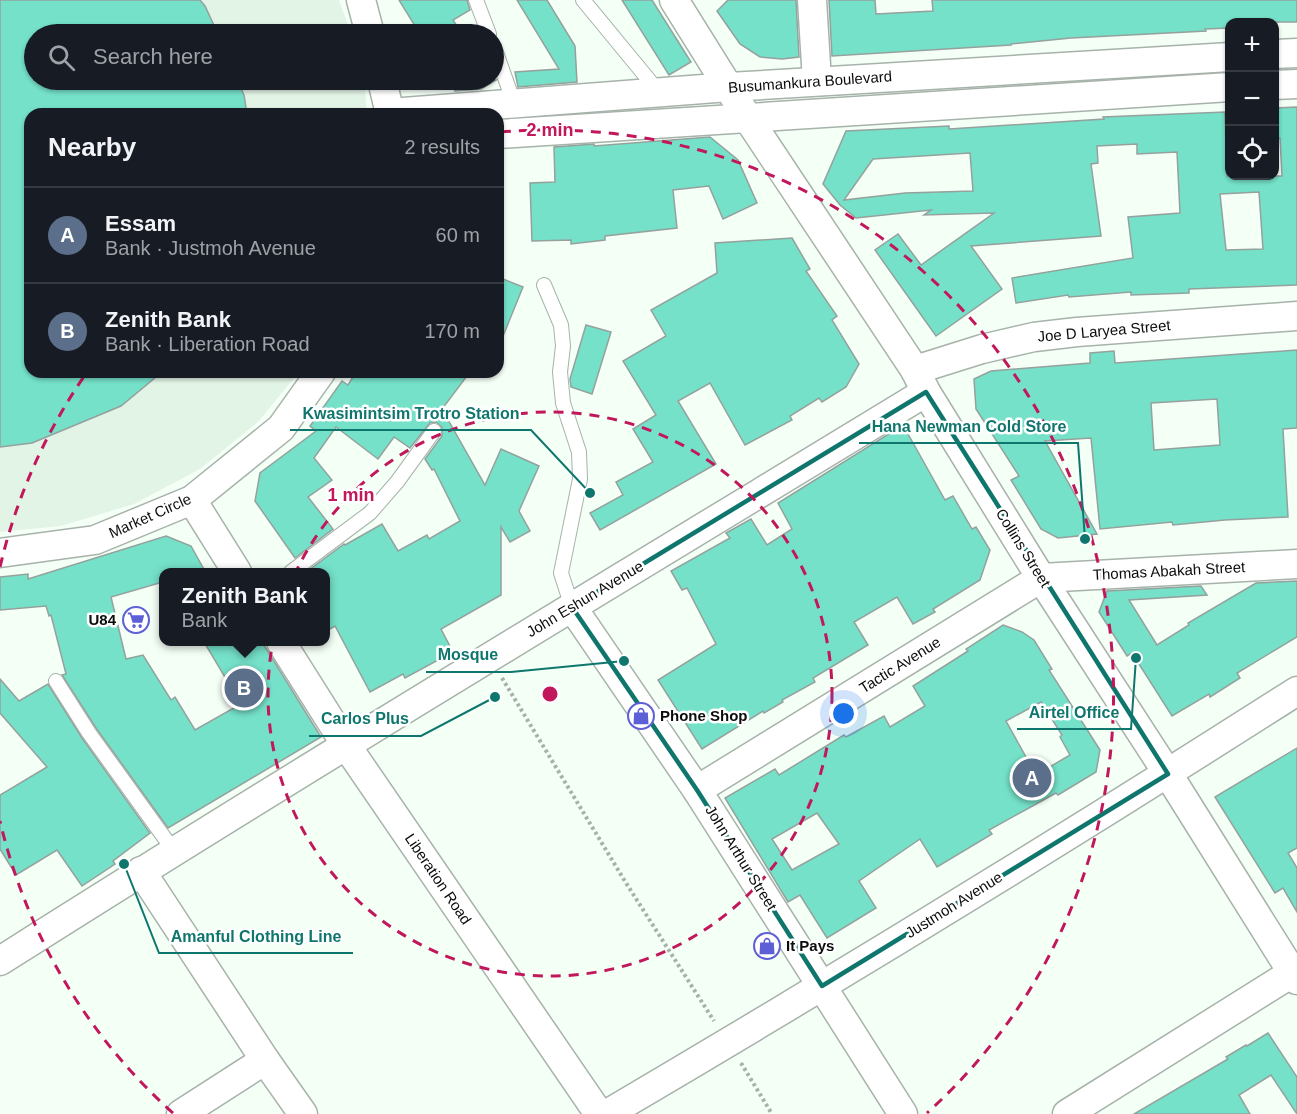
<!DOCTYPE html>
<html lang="en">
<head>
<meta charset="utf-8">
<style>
	:root { --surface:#171b24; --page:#242831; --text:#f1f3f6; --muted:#9ea1a6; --line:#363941; --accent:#7c3aed }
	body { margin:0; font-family:Helvetica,sans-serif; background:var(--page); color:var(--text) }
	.controls { position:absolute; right:18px; top:18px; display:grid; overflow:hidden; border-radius:12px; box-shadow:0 2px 4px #0004 }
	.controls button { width:54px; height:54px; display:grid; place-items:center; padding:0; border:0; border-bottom:2px solid var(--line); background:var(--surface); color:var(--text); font:30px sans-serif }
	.you { position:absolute; left:844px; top:714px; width:21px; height:21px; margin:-15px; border:4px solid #fff; border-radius:50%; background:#1a73e8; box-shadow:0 0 0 9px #1a73e833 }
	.badge { display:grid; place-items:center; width:39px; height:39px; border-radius:50%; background:var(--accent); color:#fff; font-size:20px; font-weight:700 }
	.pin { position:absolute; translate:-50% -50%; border:3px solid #fff; box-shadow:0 2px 6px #0006 }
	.popup { position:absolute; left:159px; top:568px; width:171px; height:78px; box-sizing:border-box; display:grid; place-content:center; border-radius:12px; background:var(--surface); filter:drop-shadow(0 2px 4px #0005); font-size:20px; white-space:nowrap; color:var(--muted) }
	.popup b { font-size:22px; color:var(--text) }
	.popup::after { content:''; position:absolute; left:50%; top:100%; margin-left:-12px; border:12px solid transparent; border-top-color:var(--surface) }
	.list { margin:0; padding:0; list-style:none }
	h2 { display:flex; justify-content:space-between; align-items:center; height:78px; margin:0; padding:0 24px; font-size:26px }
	h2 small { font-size:20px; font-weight:400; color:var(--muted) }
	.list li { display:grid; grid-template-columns:39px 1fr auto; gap:18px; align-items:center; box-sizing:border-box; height:96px; padding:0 24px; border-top:2px solid var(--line) }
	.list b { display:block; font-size:22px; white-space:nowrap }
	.list p { margin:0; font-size:20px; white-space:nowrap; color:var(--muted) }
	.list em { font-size:20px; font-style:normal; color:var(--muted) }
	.icon { flex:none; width:33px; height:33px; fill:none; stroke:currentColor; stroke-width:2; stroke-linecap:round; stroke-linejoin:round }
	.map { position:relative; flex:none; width:1297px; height:1114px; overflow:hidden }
	.search { position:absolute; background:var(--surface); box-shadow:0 2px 4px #0004; left:24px; top:24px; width:480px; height:66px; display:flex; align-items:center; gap:15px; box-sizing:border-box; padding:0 21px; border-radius:33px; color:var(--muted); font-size:22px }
	.panel { position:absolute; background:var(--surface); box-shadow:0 2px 4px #0004; left:24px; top:108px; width:480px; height:270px; border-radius:18px }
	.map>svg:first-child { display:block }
	.built { fill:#e2f4e6 }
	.building { fill:#75e1c9; stroke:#94a19d; stroke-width:1.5; fill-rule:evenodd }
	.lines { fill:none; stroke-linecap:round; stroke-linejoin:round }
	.lane-casing { stroke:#a7b2aa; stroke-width:16 }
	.street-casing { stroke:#a7b2aa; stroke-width:31 }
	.path { stroke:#a8b0aa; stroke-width:4; stroke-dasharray:3 3; stroke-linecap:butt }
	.lane { stroke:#fff; stroke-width:14 }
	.street { stroke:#fff; stroke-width:28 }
	.marked { fill:none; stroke:#0f766e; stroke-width:4.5; stroke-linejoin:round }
	.ring { fill:none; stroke:#c2185b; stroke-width:3; stroke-dasharray:10 8 }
	.labels { text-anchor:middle; stroke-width:5; stroke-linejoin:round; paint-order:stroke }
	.street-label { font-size:15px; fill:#0a0d0b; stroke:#fff }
	.poi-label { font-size:15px; font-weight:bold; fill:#0a0d0b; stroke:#fff; text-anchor:start }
	.centre { fill:#c2185b; stroke:#fff; stroke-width:3 }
	.ring-label { font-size:18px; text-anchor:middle; font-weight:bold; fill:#c2185b; stroke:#fff; stroke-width:5; stroke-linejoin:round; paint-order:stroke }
	.leader { fill:none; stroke:#0f766e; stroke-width:2 }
	.callout-dot { fill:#0f766e; stroke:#fff; stroke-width:2 }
	.callout-label { font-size:16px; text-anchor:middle; font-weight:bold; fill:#0f766e; stroke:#fff; stroke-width:5; stroke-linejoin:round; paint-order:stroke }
</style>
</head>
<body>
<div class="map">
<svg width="1297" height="1114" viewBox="0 0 1297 1114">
	<rect width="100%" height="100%" fill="#f4fff6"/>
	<path class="built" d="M0,0H339L351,34H34V80H364L367,114H30V372H299L258,422L200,469L134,504L61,526L0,532Z"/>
	<g class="building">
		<path d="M0,0H200L205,6L218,34H34V80H237L244,95L247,114H30V372H162L121,406L32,443L0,447Z"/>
		<path d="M399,0H467L470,10L453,20L462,34H420Z"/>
		<path d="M517,0H547L575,46L577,82L518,87L515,72L559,69Z"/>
		<path d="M622,0H652L691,62L669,75Z"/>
		<path d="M728,0H796L799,57L782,59L760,57L740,44L717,11Z"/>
		<path d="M829,0H875L876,14L933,11L932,0H1297V22H1230V28L1205,29L1206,31L1071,38L1011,44V45L832,56Z"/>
		<path d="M448,80H496L481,89L455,91Z"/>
		<path d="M1297,107V285L1189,289V293L1131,295V292L1069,297L1068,295L1016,303L1012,278L1133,258L1128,217L1180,213L1177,152L1137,154V144L1097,146L1098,163L1091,164L1101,236L971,246L1002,289L936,336L875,250L898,234L921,265L994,213L924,215L931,210L856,218L840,205L823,184L846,131L949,126V129L1104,119L1103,117L1225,112L1227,176H1282L1280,138L1275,139V108ZM970,153L973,191L905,193L844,200L873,159ZM1259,192L1263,249L1226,250L1220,194Z"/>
		<path d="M710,137L738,160L757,203L723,219L709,186L673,190L677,228L605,236V240L571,244V240L532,241L530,183L555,182L554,147L594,144V146Z"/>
		<path d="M792,238L810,269L806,271L837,316L832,320L859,364L846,387L822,402L819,398L790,416L792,420L745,445L710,383L678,401L716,464L600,530L590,513L623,495L616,482L653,462L633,429L656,415L623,361L666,336L651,310L717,273L715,243Z"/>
		<path d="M498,277L523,287L499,346H498Z"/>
		<path d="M586,325L611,332L592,394L571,387L570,379Z"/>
		<path d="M1297,350V428L1283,429L1288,517L1225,520L1173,525L1172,522L1100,529L1091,438L1045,441L1097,534L1058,538L1041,529L1011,480L1019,476L976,409L974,379L991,371L1090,363V353L1114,351L1115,363ZM1217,399L1220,445L1154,450L1151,403Z"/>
		<path d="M356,372H470L442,409L485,485L501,449L539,466L519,511L530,531L510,542L501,527V595L441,629L453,652L405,678L403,674L370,692L335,626L325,632V573H305L344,544L345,545L382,524L398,551L427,535L429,539L460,521L434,469L432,470L425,459L442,436V427L436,422L430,423L410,448L394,437L378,459L336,427L314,458L332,480L308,497L333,529L295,558L255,501L260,473L316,431L310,426L342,381L348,385Z"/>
		<path d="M903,425L945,500L953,496L972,529L976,527L990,550L980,580L933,609L935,612L913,624L897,597L854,622L868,645L813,678L815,682L782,700L783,702L764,713L763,711L702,749L658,680L716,644L687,588L682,590L671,571L730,538L726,533L751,519L767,545L792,529L778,503Z"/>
		<path d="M166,536L191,546L206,573H163V582L111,597L126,659L143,655L171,700L175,697L195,730L241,704L204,642H262L321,737L168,828L96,728L62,675L66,674L51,615L49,616L46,606L0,610V577L28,574V579Z"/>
		<path d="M1297,581V637L1237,673L1240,678L1210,697L1209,694L1172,716L1132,653L1127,656L1099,612L1107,591L1201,586L1207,595L1129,600L1157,645L1189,625L1188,623L1256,583Z"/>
		<path d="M1003,625L1022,632L1034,640L1052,669L1049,670L1100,750L1096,772L1058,795L1056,793L989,830L992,834L937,867L920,839L859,881L876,908L827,938L800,895L788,902L725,798L775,769L779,775L844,735L846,737L884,716L890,727L925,706L913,686L968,651L966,649ZM1041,702L1062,735L1060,737L1070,755L1036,775L1006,721ZM817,813L839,844L792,870L772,839Z"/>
		<path d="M0,679L19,701L48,684L82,738L150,833L113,861L115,864L82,886L57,850L16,875L0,849V795L47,767L0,713Z"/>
		<path d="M1297,748V848L1288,853L1297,868V912L1283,888L1275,893L1215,797Z"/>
		<path d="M1268,1033L1297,1077V1114L1271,1075L1239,1095L1250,1114H1134L1228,1059L1226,1057L1246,1045L1247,1046Z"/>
	</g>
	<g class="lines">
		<defs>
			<g id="lane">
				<path d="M476,0L489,34"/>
				<path d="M583,0L658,91"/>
				<path d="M494,47L514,103"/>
				<path d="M544,285L561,325L563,346L560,372L563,403L579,452L580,479L561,573L572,607"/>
				<path d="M291,572L370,513L397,482L434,431"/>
				<path d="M56,681L89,733L174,851"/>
			</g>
			<g id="street">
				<path d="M361,0L370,34"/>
				<path d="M674,0L747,117L915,370L926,392L1041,578L1168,774L1297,980"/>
				<path d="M812,0L817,81"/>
				<path d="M1274,54L1297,53"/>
				<path d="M382,80L390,114"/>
				<path d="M1274,85L1297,84"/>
				<path d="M390,113L729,87L1230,57"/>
				<path d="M498,134L1230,87"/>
				<path d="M915,370L982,349L1034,337L1077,332L1297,316"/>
				<path d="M192,500L237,572"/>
				<path d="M0,553L95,540L192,500L281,428L321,372"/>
				<path d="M572,607L697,790L903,1114"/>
				<path d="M281,642L346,745L599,1114"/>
				<path d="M697,790L1041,578L1297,564"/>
				<path d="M141,871L265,1060L303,1114"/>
				<path d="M0,961C306,767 617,580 926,392"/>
				<path d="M181,1114L265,1060"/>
				<path d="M607,1114C840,977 1070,836 1297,691"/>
				<path d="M1067,1114L1292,973"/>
			</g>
		</defs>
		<use href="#lane" class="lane-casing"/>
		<use href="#street" class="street-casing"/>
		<g class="path">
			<path d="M502,678L626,883L714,1021"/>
			<path d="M741,1063L772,1114"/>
		</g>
		<use href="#lane" class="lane"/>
		<use href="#street" class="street"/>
	</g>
	<path class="marked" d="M926,392L1168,774L822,986L697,790L572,607Z"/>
	<g class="ring">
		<circle cx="550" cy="694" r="282"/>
		<path d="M173 1113A564 564 0 0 1 0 821M0 567A564 564 0 0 1 85 375M501 132A564 564 0 0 1 927 1113"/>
	</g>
	<defs>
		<symbol id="supermarket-ring" viewBox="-11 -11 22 22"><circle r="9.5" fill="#fff" stroke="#5d5fd7" stroke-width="1.5"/><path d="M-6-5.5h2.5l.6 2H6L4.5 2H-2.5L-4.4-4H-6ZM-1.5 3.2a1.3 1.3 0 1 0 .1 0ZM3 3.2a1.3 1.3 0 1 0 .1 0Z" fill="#5d5fd7"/></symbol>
		<symbol id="shop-ring" viewBox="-11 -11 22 22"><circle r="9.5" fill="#fff" stroke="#5d5fd7" stroke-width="1.5"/><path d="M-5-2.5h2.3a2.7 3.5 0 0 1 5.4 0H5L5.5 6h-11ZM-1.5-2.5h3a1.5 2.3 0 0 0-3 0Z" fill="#5d5fd7"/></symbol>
	</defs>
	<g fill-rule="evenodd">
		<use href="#supermarket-ring" x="121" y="605" width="30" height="30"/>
		<use href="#shop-ring" x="626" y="701" width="30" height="30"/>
		<use href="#shop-ring" x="752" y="931" width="30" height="30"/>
	</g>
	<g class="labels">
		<g class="street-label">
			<text transform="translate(810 82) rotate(-4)" y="5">Busumankura Boulevard</text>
			<text transform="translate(1104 331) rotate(-5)" y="5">Joe D Laryea Street</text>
			<text transform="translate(150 516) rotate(-24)" y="5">Market Circle</text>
			<text transform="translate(1023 548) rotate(58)" y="5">Collins Street</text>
			<text transform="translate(1169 571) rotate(-3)" y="5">Thomas Abakah Street</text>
			<text transform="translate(585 599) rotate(-31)" y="5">John Eshun Avenue</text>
			<text transform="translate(900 665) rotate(-32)" y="5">Tactic Avenue</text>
			<text transform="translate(741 858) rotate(58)" y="5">John Arthur Street</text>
			<text transform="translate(438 879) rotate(56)" y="5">Liberation Road</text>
			<text transform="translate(954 905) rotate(-32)" y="5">Justmoh Avenue</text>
		</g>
		<g class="poi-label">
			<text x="116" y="625" text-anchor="end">U84</text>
			<text x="660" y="721">Phone Shop</text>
			<text x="786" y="951">It Pays</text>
		</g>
	</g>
	<circle cx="550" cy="694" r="9" class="centre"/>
	<g class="ring-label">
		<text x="550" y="136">2 min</text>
		<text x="351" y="501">1 min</text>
	</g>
	<path class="leader" d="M590 493L531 430H290M1085 539L1078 443H859M624 661L511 672H426M1136 658L1131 729H1017M495 697L421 736H309M124 864L159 953H353"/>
	<g class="callout-dot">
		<circle cx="590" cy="493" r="6"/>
		<circle cx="1085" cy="539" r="6"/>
		<circle cx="624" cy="661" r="6"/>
		<circle cx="1136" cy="658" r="6"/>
		<circle cx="495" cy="697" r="6"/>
		<circle cx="124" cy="864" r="6"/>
	</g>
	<g class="callout-label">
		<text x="411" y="419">Kwasimintsim Trotro Station</text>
		<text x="969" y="432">Hana Newman Cold Store</text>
		<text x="468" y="660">Mosque</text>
		<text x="1074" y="718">Airtel Office</text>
		<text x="365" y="724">Carlos Plus</text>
		<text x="256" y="942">Amanful Clothing Line</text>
	</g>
</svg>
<div class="controls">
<button>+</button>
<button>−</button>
<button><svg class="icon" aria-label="locate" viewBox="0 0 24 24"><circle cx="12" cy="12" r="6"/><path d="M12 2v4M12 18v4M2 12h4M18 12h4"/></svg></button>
</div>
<div class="you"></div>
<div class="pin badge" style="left:1032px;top:778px;background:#5c6f8a">A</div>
<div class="pin badge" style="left:244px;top:688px;background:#5c6f8a">B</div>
<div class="popup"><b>Zenith Bank</b>Bank</div>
<div class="search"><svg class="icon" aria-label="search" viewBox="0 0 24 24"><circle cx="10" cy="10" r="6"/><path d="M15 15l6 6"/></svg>Search here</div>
<section class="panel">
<h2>Nearby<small>2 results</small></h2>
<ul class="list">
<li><span class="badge" style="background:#5c6f8a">A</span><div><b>Essam</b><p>Bank · Justmoh Avenue</p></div><em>60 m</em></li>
<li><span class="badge" style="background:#5c6f8a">B</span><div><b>Zenith Bank</b><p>Bank · Liberation Road</p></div><em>170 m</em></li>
</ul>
</section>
</div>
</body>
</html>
